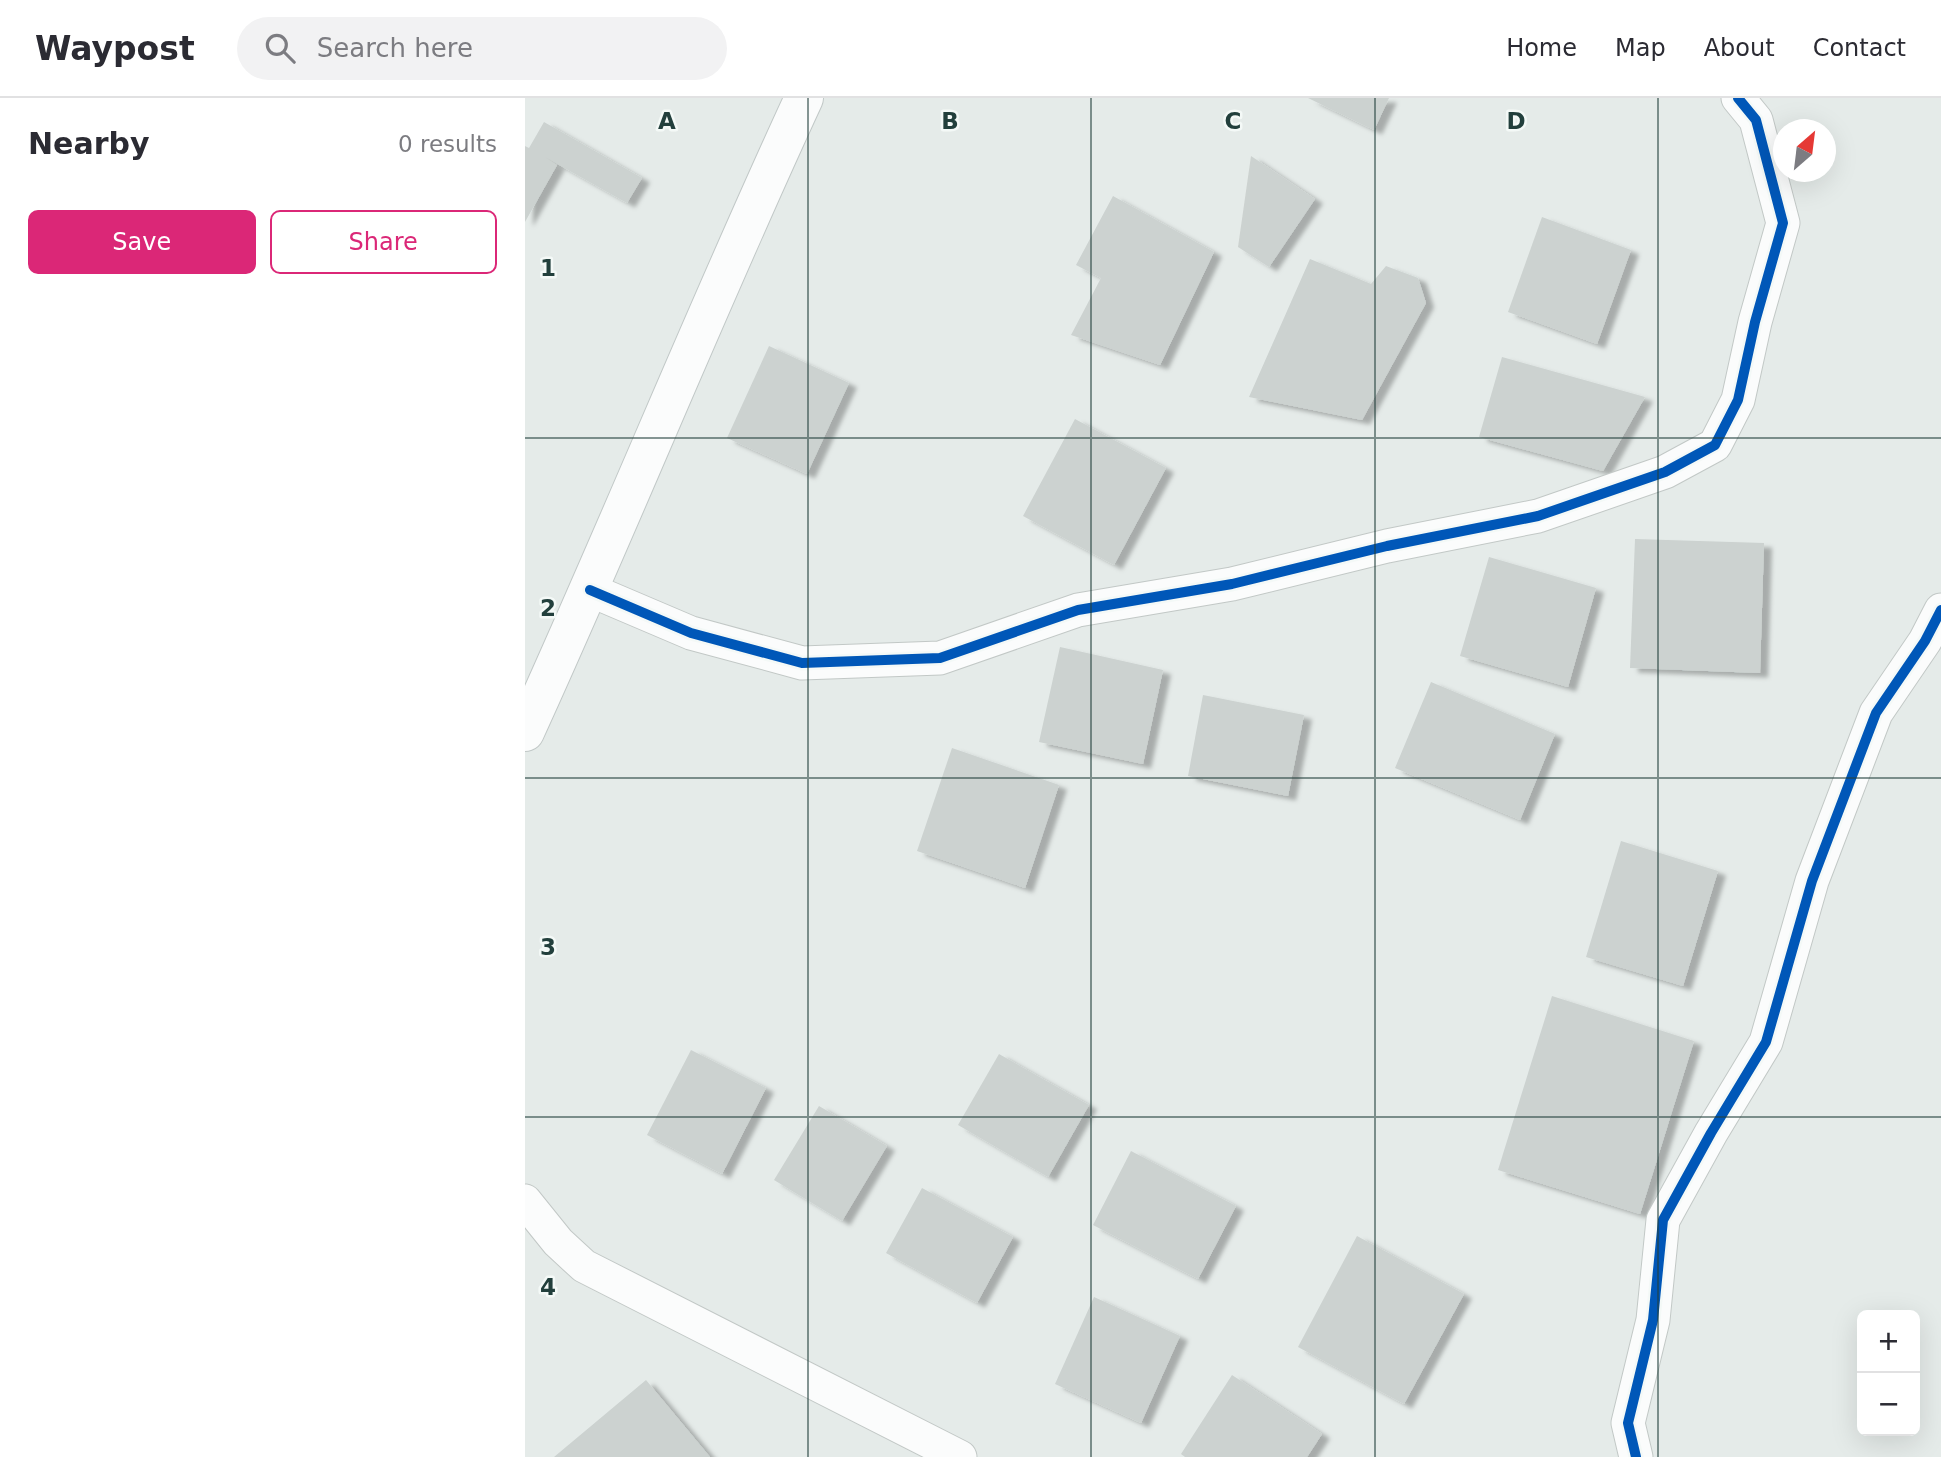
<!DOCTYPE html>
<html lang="en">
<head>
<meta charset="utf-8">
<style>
	:root { --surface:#fff; --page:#f2f2f3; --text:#2b2b33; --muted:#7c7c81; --line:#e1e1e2; --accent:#db2777 }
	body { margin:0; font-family:"DejaVu Sans",sans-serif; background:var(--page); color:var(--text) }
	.controls { position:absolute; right:21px; bottom:21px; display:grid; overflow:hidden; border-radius:10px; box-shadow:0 7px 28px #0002 }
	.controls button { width:63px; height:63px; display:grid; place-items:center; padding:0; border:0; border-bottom:2px solid var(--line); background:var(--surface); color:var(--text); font:35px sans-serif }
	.compass { position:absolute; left:1248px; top:21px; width:63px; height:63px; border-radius:50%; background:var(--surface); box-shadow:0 7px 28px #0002; rotate:28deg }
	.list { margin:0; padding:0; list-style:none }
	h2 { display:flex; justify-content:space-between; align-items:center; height:91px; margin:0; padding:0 28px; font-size:30px }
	h2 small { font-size:23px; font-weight:400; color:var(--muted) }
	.actions { display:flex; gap:14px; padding:21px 28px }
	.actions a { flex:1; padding:16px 0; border:2px solid var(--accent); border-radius:10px; text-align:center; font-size:24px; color:var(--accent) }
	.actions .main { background:var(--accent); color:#fff }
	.icon { flex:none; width:38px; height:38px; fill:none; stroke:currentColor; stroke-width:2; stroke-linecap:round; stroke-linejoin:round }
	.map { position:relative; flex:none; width:1416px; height:1359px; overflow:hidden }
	header { display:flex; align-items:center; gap:42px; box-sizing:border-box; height:98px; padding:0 35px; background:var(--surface); border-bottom:2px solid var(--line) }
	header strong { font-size:33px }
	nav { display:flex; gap:38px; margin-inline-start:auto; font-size:24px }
	.search { width:490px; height:63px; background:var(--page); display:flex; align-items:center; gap:18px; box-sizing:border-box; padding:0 24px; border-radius:38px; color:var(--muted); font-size:26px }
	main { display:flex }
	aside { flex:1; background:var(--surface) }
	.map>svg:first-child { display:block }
	.building { fill:#ccd2d0; filter:url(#shadow) }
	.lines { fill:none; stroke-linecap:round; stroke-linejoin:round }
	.street-casing { stroke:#c2c8c6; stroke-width:35 }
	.secondary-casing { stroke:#c1c8c7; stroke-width:40 }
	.street { stroke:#fbfcfc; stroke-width:33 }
	.secondary { stroke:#fbfcfc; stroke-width:38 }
	.cycleway-casing { stroke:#f4f9f7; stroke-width:15 }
	.cycleway { stroke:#0057b8; stroke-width:10 }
	.grid { fill:none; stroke:#223f3c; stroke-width:2; stroke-opacity:0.55 }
	.grid-label { font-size:23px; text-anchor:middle; font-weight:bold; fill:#223f3c; stroke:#f4f9f7; stroke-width:5; stroke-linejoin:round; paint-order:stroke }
</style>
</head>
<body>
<header>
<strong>Waypost</strong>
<div class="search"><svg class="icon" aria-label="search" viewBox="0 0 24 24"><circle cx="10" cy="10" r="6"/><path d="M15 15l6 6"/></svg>Search here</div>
<nav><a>Home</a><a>Map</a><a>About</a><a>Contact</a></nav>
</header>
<main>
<aside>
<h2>Nearby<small>0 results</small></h2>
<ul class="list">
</ul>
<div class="actions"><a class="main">Save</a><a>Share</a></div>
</aside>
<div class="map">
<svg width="1416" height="1359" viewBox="0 0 1416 1359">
	<defs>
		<filter id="shadow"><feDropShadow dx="8" dy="4.5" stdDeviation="2" flood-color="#0004"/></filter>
	</defs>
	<rect width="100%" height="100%" fill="#e5ebe9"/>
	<g class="building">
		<path d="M783,0H864L849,32Z"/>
		<path d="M19,24L117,80L102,105L20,59L32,67L0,124V48L4,50Z"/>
		<path d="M726,58L790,101L744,169L713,149Z"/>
		<path d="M588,98L689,154L635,267L546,237L576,180L551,167Z"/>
		<path d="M1017,119L1106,152L1072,246L983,214Z"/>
		<path d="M785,161L846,186L861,168L893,180L901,205L837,322L724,299Z"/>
		<path d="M244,248L324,285L282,376L202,340Z"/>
		<path d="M977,259L1120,299L1078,373L954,339Z"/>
		<path d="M550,321L641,370L589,467L498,418Z"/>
		<path d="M1110,441L1239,445L1235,575L1105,570Z"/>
		<path d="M964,459L1071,490L1043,589L935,558Z"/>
		<path d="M535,549L638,572L618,666L514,644Z"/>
		<path d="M906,584L1030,636L995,722L870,670Z"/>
		<path d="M678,597L779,617L763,698L663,678Z"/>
		<path d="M427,650L534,687L500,790L392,753Z"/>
		<path d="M1096,743L1193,773L1158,888L1061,859Z"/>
		<path d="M1027,898L1169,943L1115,1116L973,1072Z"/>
		<path d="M166,952L241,990L197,1076L122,1037Z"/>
		<path d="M474,956L564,1007L523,1079L433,1027Z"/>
		<path d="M294,1008L362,1048L317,1123L249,1082Z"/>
		<path d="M606,1053L711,1108L673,1181L568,1127Z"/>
		<path d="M397,1090L488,1139L452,1205L361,1155Z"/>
		<path d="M832,1138L939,1196L879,1306L773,1249Z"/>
		<path d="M569,1199L655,1238L616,1325L530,1286Z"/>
		<path d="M707,1277L797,1336L782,1359H660L656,1356Z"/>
		<path d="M121,1282L185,1359H29Z"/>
	</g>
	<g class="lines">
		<defs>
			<g id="street">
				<path d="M65,492L166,535L277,565L415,560L553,512L707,486L862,448L1013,418L1140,374L1190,347L1213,302L1230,224L1258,125L1231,22L1213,0"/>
				<path d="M0,1103L33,1144L59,1168L435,1359"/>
				<path d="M1111,1359L1103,1325L1128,1222L1138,1122L1186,1035L1241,944L1287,783L1351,615L1400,543L1416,512"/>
			</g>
			<path id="secondary" d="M0,634C96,424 182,209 279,0"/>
		</defs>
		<use href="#street" class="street-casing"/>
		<use href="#secondary" class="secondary-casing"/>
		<use href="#street" class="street"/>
		<use href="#secondary" class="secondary"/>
		<defs>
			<g id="cycleway">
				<path d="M65,492L166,535L277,565L415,560L553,512L707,486L862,448L1013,418L1140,374L1190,347L1213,302L1230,224L1258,125L1231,22L1213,0"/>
				<path d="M1111,1359L1103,1325L1128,1222L1138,1122L1186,1035L1241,944L1287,783L1351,615L1400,543L1416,512"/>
			</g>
		</defs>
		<use href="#cycleway" class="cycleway-casing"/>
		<use href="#cycleway" class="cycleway"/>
	</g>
	<path class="grid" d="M283,0V1359M566,0V1359M850,0V1359M1133,0V1359M0,340H1416M0,680H1416M0,1019H1416"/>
	<g class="grid-label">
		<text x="142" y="31">A</text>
		<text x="425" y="31">B</text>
		<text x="708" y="31">C</text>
		<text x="991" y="31">D</text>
		<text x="23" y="178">1</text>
		<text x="23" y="518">2</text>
		<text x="23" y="857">3</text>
		<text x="23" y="1197">4</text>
	</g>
</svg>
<div class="controls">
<button>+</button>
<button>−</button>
</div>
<svg class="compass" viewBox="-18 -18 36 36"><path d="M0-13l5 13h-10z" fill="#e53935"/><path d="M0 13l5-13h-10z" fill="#7c7c81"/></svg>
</div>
</main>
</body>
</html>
